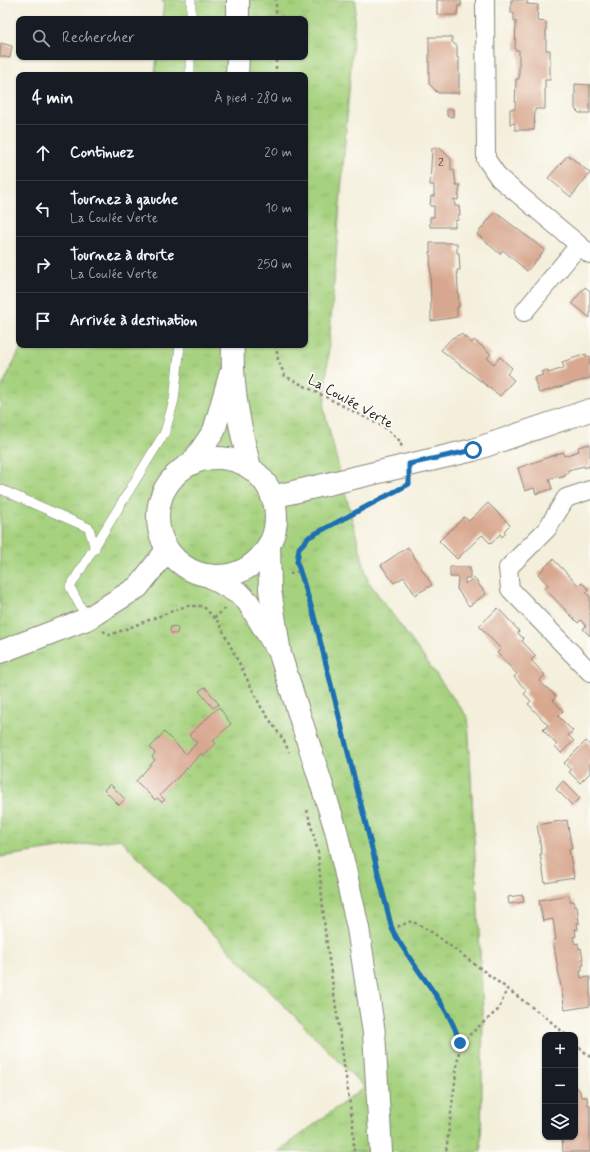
<!DOCTYPE html>
<html lang="fr">
<head>
<meta charset="utf-8">
<style>
	:root { --surface:#171b24; --page:#242831; --text:#f1f3f6; --muted:#9ea1a6; --line:#363941 }
	body { margin:0; font-family:Mynerve,sans-serif; background:var(--page); color:var(--text) }
	.controls { position:absolute; right:12px; bottom:12px; display:grid; overflow:hidden; border-radius:8px; box-shadow:0 1px 3px #0004 }
	.controls button { width:36px; height:36px; display:grid; place-items:center; padding:0; border:0; border-bottom:1px solid var(--line); background:var(--surface); color:var(--text); font:20px sans-serif }
	.stop { position:absolute; width:12px; height:12px; margin:-9px; border:3px solid #1f6fb2; border-radius:50%; background:#fff }
	.stop.end { background:#1f6fb2; border-color:#fff; box-shadow:0 1px 4px #0008 }
	.list { margin:0; padding:0; list-style:none }
	h2 { display:flex; justify-content:space-between; align-items:center; height:52px; margin:0; padding:0 16px; font-size:17px }
	h2 small { font-size:13px; font-weight:400; color:var(--muted) }
	.list li { display:grid; grid-template-columns:26px 1fr auto; gap:12px; align-items:center; box-sizing:border-box; height:56px; padding:0 16px; border-top:1px solid var(--line) }
	.list b { display:block; font-size:15px; white-space:nowrap }
	.list p { margin:0; font-size:13px; white-space:nowrap; color:var(--muted) }
	.list em { font-size:13px; font-style:normal; color:var(--muted) }
	.icon { flex:none; width:22px; height:22px; fill:none; stroke:currentColor; stroke-width:2; stroke-linecap:round; stroke-linejoin:round }
	.map { position:relative; flex:none; width:590px; height:1152px; overflow:hidden }
	.search { position:absolute; background:var(--surface); box-shadow:0 1px 3px #0004; left:16px; top:16px; width:292px; height:44px; display:flex; align-items:center; gap:10px; box-sizing:border-box; padding:0 14px; border-radius:8px; color:var(--muted); font-size:15px }
	.panel { position:absolute; background:var(--surface); box-shadow:0 1px 3px #0004; left:16px; top:72px; width:292px; height:276px; border-radius:8px }
	.map>svg:first-child { display:block }
	.grass { fill:url(#grass-tufts); stroke:#61764d }
	.building { fill:#d8a78f }
	.lines { fill:none; stroke-linecap:round; stroke-linejoin:round }
	.lane-casing { stroke:#88867c; stroke-width:10 }
	.street-casing { stroke:#88867c; stroke-width:20 }
	.secondary-casing { stroke:#88867c; stroke-width:24 }
	.path { stroke:#88867c; stroke-width:2.5; stroke-dasharray:3 3; stroke-linecap:butt }
	.lane { stroke:#fff; stroke-width:9 }
	.street { stroke:#fff; stroke-width:18 }
	.secondary { stroke:#fff; stroke-width:22 }
	.route { stroke:#1f6fb2; stroke-width:5 }
	.labels { text-anchor:middle; stroke-width:3.5; stroke-linejoin:round; paint-order:stroke }
	.number-label { font-size:12px; fill:#4b3f39 }
	.street-label { font-size:14px; fill:#1c1c1c; stroke:#fdfcf7 }
</style>
</head>
<body>
<div class="map">
<svg width="590" height="1152" viewBox="0 0 590 1152">
	<defs>
		<pattern id="grass-tufts" width="24" height="20" patternUnits="userSpaceOnUse"><rect width="24" height="20" fill="#a6d17e"/><path d="M3 7l-1-3M5 7V3M7 7l1-3M15 17l-1-3M17 17v-4M19 17l1-3" fill="none" stroke="#8eb36c"/></pattern>
	</defs>
	<rect width="100%" height="100%" fill="#fdfcf7"/>
	<filter id="ink" filterUnits="userSpaceOnUse"><feTurbulence type="fractalNoise" baseFrequency=".025" numOctaves="2"/><feDisplacementMap in="SourceGraphic" scale="8" xChannelSelector="R" yChannelSelector="G"/><feConvolveMatrix kernelMatrix="1 2 1 2 8 2 1 2 1" color-interpolation-filters="sRGB"/></filter>
	<filter id="wash" filterUnits="userSpaceOnUse"><feTurbulence type="fractalNoise" baseFrequency=".012" numOctaves="4" result="noise"/><feDisplacementMap in="SourceGraphic" scale="16" xChannelSelector="R" yChannelSelector="G"/><feGaussianBlur stdDeviation="0.9" result="paint"/><feColorMatrix in="noise" values="0 0 0 0 0 0 0 0 0 0 0 0 0 0 0 0 0 1.4 0 .05"/><feComposite in="paint" operator="in"/></filter>
	<g filter="url(#wash)">
		<rect width="100%" height="100%" fill="#f4efdb"/>
		<path class="grass" d="M161,0H356L324,410L368,581L468,718L483,1011L481,1152H278L364,1087L120,839L0,857V391L22,345H305V75H155L157,57H305V19H162L164,3Z"/>
		<g id="blocks">
			<g class="building">
				<path d="M437,0H461V6H458L457,15H437Z"/>
				<path d="M511,0H527V4L538,5L537,21L546,22V50H550V80H545V109H535L534,130H515V123L510,124V109H515L516,79H519V50H515L516,21H514V13H511Z"/>
				<path d="M429,37H452V42L457,46V58H459V93H438L429,84Z"/>
				<path d="M1,43L12,46L10,58L0,56Z"/>
				<path d="M575,84L590,85V113H579L575,109Z"/>
				<path d="M447,109H453V117L447,116Z"/>
				<path d="M432,148H440L451,159V170H454L456,185H460L458,200L454,199L455,206H459L460,215H458V220L455,221V227H430V217H434V206H430L431,196H434V185H430Z"/>
				<path d="M568,155L590,173L571,197L548,178Z"/>
				<path d="M495,212L545,250L527,271L503,250L500,254L477,234Z"/>
				<path d="M430,243H457V253H459L460,270H457L459,307H457V317L431,321Z"/>
				<path d="M585,287L590,291V318L572,303Z"/>
				<path d="M461,334L472,343L474,340L491,354L487,358L494,364L500,357L512,368L507,374L514,380L500,396L441,350L452,338Z"/>
				<path d="M586,354L587,358L590,356V378L539,393L534,378L543,375L541,372L547,370L548,373L564,368L562,362Z"/>
				<path d="M590,444V469L589,466L585,468L584,466L568,470L569,472L565,474V476L559,478L558,476L549,479L552,489L536,494L534,488L525,491L518,468L563,452L564,456L579,451L578,447Z"/>
				<path d="M488,503L510,525L504,531L506,533L502,537L500,534L491,544L482,535L457,559L439,541L464,517L469,521Z"/>
				<path d="M408,547L432,585L415,595L404,577L394,583L381,565Z"/>
				<path d="M553,559L579,586L582,583L589,590L586,593L590,597V636L583,629L586,626L581,620L578,623L545,589L548,585L538,574Z"/>
				<path d="M450,567H470V578H465V584L474,578L486,594L469,606L457,589L458,577H450Z"/>
				<path d="M498,608L519,631L518,633L524,639L522,641L536,656L531,660L545,675L539,681L556,696L553,700L563,711L558,716L573,731L568,735L574,741L561,753L555,746L557,745L543,730L548,725L528,704L531,701L524,694L527,691L514,677L517,674L497,653L501,649L479,626Z"/>
				<circle cx="174" cy="630" r="4"/>
				<path d="M205,687L219,704L213,708L199,691Z"/>
				<path d="M219,707L231,724L213,741L216,743L207,753L204,756L202,753L160,795L165,800L162,802L157,798L155,800L136,781L155,760L152,757L155,753L150,748L164,732L186,754L197,743L189,735Z"/>
				<path d="M586,741L590,745V773L580,783L569,772L571,770L564,763Z"/>
				<path d="M563,781L580,798L572,805L556,789Z"/>
				<path d="M110,784L125,799L119,805L104,790Z"/>
				<path d="M567,820L572,849H569L574,878L545,883L540,854H542L537,825Z"/>
				<path d="M523,895L524,902L509,904L508,897Z"/>
				<path d="M569,895L571,902L574,901L575,907L577,906L579,923H577L578,929H575L576,936L573,937L575,944L578,943L579,949L581,948L584,965H582V971H580L581,978L590,977V1006L565,1010L553,940H556L553,919L543,921L539,900Z"/>
				<path d="M575,1086L580,1091L581,1097H587L588,1105H590V1152H563L562,1137H575Z"/>
			</g>
		</g>
	</g>
	<g filter="url(#ink)">
		<use href="#blocks" fill-opacity="0" stroke="#88867c" stroke-width="1"/>
		<g class="lines">
			<defs>
				<g id="lane">
					<path d="M191,19V0"/>
					<path d="M190,75V57"/>
					<path d="M0,489L89,528L95,549"/>
					<path d="M87,619L70,587L165,432L174,400L180,345"/>
				</g>
				<g id="street">
					<path d="M485,0L486,159L499,178L590,254"/>
					<path d="M524,312L579,245"/>
					<path d="M590,490L566,498L547,529L508,568L510,589L590,672"/>
				</g>
				<g id="secondary">
					<path d="M238,19V0"/>
					<path d="M237,75L238,57"/>
					<path d="M233,345C231,386 240,428 250,468"/>
					<circle cx="217" cy="517" r="59"/>
					<path d="M192,463L214,431L230,375"/>
					<path d="M272,497L473,450L590,410"/>
					<path d="M269,544L270,590L280,654L336,830L358,928L374,1033L381,1152"/>
					<path d="M208,575L241,595L248,602L275,646"/>
					<path d="M0,652L87,619L138,587L167,550"/>
				</g>
			</defs>
			<use href="#lane" class="lane-casing"/>
			<use href="#street" class="street-casing"/>
			<use href="#secondary" class="secondary-casing"/>
			<g class="path">
				<path d="M276,19V0"/>
				<path d="M276,75V57"/>
				<path d="M276,345L278,360L285,376L384,427L400,441L402,448"/>
				<path d="M400,488L309,537L299,548L297,562L313,612L392,929C411,967 449,1003 460,1043L446,1152"/>
				<path d="M290,574L300,571"/>
				<path d="M214,618L226,608"/>
				<path d="M103,631L110,635L186,606H203L219,623L261,707L284,741L289,752"/>
				<path d="M307,810L318,852L325,931L353,1126L354,1152"/>
				<path d="M392,929L412,921L433,933L549,1020L566,1035"/>
				<path d="M460,1043L499,1009L507,989"/>
				<path d="M575,1043L590,1057"/>
			</g>
			<use href="#lane" class="lane"/>
			<use href="#street" class="street"/>
			<use href="#secondary" class="secondary"/>
		</g>
	</g>
	<g class="lines" filter="url(#ink)">
		<path class="route" d="M460,1043C449,1003 411,967 392,929L313,612L297,562L299,548L309,537L409,484V464L473,450"/>
	</g>
	<g class="labels">
		<g class="number-label">
			<text x="441" y="166">2</text>
		</g>
		<g class="street-label">
			<text transform="translate(351 401) rotate(29)" y="5">La Coulée Verte</text>
		</g>
	</g>
</svg>
<div class="controls">
<button>+</button>
<button>−</button>
<button><svg class="icon" aria-label="layers" viewBox="0 0 24 24"><path d="M12 4l9 5-9 5-9-5zM3 14l9 5 9-5"/></svg></button>
</div>
<div class="stop" style="left:473px;top:450px"></div>
<div class="stop end" style="left:460px;top:1043px"></div>
<div class="search"><svg class="icon" aria-label="search" viewBox="0 0 24 24"><circle cx="10" cy="10" r="6"/><path d="M15 15l6 6"/></svg>Rechercher</div>
<section class="panel">
<h2>4 min<small>À pied · 280 m</small></h2>
<ul class="list">
<li><svg class="icon" aria-label="ahead" viewBox="0 0 24 24"><path d="M12 20V5M6 11l6-6 6 6"/></svg><div><b>Continuez</b></div><em>20 m</em></li>
<li><svg class="icon" aria-label="left" viewBox="0 0 24 24"><path d="M17 20v-9H6M10 6l-5 5 5 5"/></svg><div><b>Tournez à gauche</b><p>La Coulée Verte</p></div><em>10 m</em></li>
<li><svg class="icon" aria-label="right" viewBox="0 0 24 24"><path d="M7 20v-9h11M14 6l5 5-5 5"/></svg><div><b>Tournez à droite</b><p>La Coulée Verte</p></div><em>250 m</em></li>
<li><svg class="icon" aria-label="arrive" viewBox="0 0 24 24"><path d="M6 21V4h12l-3 4 3 4H6"/></svg><div><b>Arrivée à destination</b></div></li>
</ul>
</section>
</div>
</body>
</html>
